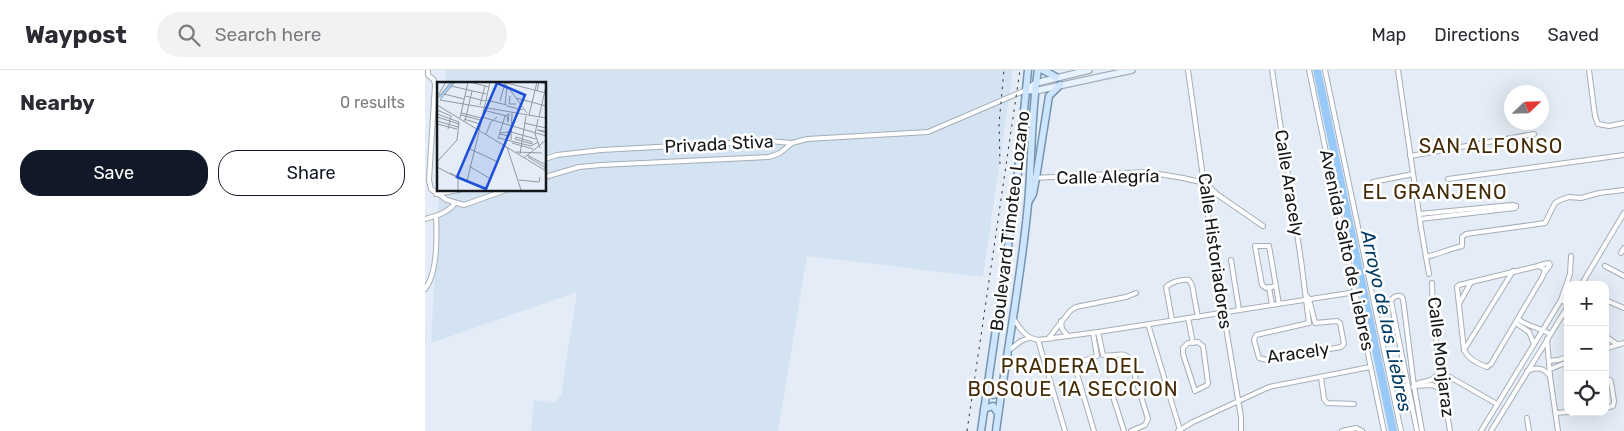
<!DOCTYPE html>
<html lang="en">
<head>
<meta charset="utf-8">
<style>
	:root { --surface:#fff; --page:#f2f2f3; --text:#2b2b33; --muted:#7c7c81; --line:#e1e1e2; --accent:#111827 }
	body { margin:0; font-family:Rubik,sans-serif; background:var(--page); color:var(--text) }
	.controls { position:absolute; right:15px; bottom:15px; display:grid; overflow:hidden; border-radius:10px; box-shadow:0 5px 20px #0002 }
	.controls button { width:45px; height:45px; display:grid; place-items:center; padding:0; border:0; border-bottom:1px solid var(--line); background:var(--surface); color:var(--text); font:25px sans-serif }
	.compass { position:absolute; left:1079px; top:15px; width:45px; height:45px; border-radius:50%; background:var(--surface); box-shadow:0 5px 20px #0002; rotate:67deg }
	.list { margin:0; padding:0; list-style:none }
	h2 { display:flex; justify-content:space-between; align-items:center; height:65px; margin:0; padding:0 20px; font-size:21px }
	h2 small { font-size:16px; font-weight:400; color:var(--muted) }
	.actions { display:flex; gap:10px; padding:15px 20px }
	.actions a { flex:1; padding:11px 0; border:1px solid var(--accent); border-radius:20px; text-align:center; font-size:18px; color:var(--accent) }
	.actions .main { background:var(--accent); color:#fff }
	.icon { flex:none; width:28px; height:28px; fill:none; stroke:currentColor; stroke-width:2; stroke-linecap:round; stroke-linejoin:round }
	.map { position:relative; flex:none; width:1199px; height:361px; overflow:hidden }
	header { display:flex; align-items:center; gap:30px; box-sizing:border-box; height:70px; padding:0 25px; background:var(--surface); border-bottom:1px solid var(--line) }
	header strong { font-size:24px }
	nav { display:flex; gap:28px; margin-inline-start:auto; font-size:18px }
	.search { width:350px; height:45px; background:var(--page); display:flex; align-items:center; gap:12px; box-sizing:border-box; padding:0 18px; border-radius:28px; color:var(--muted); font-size:19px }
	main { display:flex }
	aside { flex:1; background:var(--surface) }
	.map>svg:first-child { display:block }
	.built { fill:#d4e3f2 }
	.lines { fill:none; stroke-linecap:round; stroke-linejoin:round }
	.river { stroke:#99c9f6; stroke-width:8 }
	.street-casing { stroke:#a5aeb7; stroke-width:6 }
	.secondary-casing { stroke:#a5aeb7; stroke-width:8 }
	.primary-casing { stroke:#7694af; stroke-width:9 }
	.street { stroke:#fff; stroke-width:4 }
	.secondary { stroke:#e6f3ff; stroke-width:5.5 }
	.primary { stroke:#cde6fe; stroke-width:6 }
	.rail { stroke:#33373b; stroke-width:1; stroke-dasharray:2.5 5; stroke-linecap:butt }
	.labels { text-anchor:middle; stroke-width:5; stroke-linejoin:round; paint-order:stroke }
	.street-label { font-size:18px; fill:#15181b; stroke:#fff }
	.water-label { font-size:19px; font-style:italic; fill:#023b64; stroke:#fff }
	.quarter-label { font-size:20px; letter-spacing:1px; fill:#452c09; stroke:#fff }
	.inset-river { fill:none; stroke:#99c9f6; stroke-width:2.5 }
	.inset-road { fill:none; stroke:#91989f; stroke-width:1 }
	.view { fill:#1d4ed8; fill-opacity:0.15; stroke:#1d4ed8; stroke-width:2.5 }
	.inset-edge { fill:none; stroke:#15181b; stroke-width:2.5 }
</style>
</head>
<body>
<header>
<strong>Waypost</strong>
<div class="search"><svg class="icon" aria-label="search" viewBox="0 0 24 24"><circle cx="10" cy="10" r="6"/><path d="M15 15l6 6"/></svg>Search here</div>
<nav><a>Map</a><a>Directions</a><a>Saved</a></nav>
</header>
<main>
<aside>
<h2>Nearby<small>0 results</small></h2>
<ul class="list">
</ul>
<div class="actions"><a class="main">Save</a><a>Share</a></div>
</aside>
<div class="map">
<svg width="1199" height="361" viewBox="0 0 1199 361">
	<rect width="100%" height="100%" fill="#e4edf7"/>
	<path class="built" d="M21,0H588L558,207L382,186L353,361H106L109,330L129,333L136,325L152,222L6,273L14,120H120V14H20Z"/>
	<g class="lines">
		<path class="river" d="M892,0L968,361"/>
		<defs>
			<g id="street">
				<path d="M3,0V5L9,10L10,15L4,110L6,119L22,130L39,135L81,120"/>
				<path d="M763,0L789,186L816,347V361"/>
				<path d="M847,0L876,190L884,253L831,265L829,270L834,288L842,290L916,277L919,274L915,253L912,251L890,253L884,229L881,225"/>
				<path d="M884,0L959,361"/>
				<path d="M900,0L976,361"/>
				<path d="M973,0L996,158L1004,204"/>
				<path d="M1164,0L1170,46L1173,54L1184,56L1199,53"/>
				<path d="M985,86L1109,64"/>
				<path d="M120,89L132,85L176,80L344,71L367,73"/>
				<path d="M120,107L154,97L176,95L344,87L355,83L367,73L382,69L503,62L601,20"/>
				<path d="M609,108L722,102L758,108L780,113L793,125L838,156"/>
				<path d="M1023,109L1199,85"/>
				<path d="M948,112L988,104"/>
				<path d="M11,124L34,120"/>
				<path d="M994,144L1087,135L1091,136"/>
				<path d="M0,149C11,146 23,143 30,133"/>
				<path d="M995,149L1090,138L1091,136"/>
				<path d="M1196,183L1199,178"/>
				<path d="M1001,187C1014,184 1024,179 1037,176V167L1041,164L1120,153L1130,133L1135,130L1144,127L1156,128L1174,123L1199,120"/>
				<path d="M806,190L814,240"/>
				<path d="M1115,195L1124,193L1125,195L1120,202"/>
				<path d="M1113,196L1120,199L1118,206L1066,294L1062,297C1053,294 1043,288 1039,280L1032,217L1034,215Z"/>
				<path d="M1180,196L1199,206"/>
				<path d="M1007,213C1008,262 1017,312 1025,361"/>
				<path d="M1156,215L1199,143"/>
				<path d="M851,216L841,218L837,215L830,176H844L854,234"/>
				<path d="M844,217L847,235"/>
				<path d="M0,219C13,203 12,166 11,146"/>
				<path d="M1180,230L1199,238"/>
				<path d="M1034,234L1046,212"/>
				<path d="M1143,234L1136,230L1145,204L1146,186"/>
				<path d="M763,248L768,273"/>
				<path d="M589,249C595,259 601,268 613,270L673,262L931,222"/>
				<path d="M1093,249C1105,258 1114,257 1125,264"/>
				<path d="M747,250L741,217C746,212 757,209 764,210L767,215L773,247"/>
				<path d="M636,251L637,259L643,266"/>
				<path d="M1091,253L1104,262L1109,274"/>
				<path d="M723,254L755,360"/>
				<path d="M673,262L678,285C688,288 699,279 705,290L723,349L720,355L706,361"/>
				<path d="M668,263L672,286L653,293L650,297L669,361"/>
				<path d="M1180,266L1193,275"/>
				<path d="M623,269L645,241L651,237L701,227L711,223"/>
				<path d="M1122,269L1125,306L1133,361"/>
				<path d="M613,270L640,361"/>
				<path d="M773,272L778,276L783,313L782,315L770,321L758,284V278L763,273Z"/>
				<path d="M1180,279L1198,273"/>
				<path d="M1039,280L1088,201"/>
				<path d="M583,281L596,271L604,268"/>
				<path d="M1124,291L1133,290L1143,287"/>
				<path d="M1125,299L1143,292"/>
				<path d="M1102,301C1111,297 1118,297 1124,305"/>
				<path d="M896,307L899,329L902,333L929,334"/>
				<path d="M1180,310H1185L1186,312L1189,331L1188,336L1180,338"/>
				<path d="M683,311L699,361"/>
				<path d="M989,316L1007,315L1018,320"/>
				<path d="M988,317L994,313L1006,310L1016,302L1072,334"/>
				<path d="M1131,343L1143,342"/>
				<path d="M1102,348L1104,361"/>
				<path d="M753,361L768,352L844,317L945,297"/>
				<path d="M917,361L931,358L937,361"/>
				<path d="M992,361L966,231C968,227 971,225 976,226L978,229L989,316L997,361"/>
				<path d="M1056,361L1136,230L1143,227"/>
				<path d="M1066,361L1143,236"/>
			</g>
			<g id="secondary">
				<path d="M601,20L610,21L707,0"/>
				<path d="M601,20L611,13L664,0"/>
			</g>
			<g id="primary">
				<path d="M618,0L631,7"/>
				<path d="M604,131L608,124L611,108L624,26L635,15"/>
				<path d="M563,316L565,323L568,325L572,324L577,318"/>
				<path d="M559,339L568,336L573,343"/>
				<path d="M556,361L591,122L603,0"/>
				<path d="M571,361C581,285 596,210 603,134C607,89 606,44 613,0"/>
			</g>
		</defs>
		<use href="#street" class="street-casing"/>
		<use href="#secondary" class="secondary-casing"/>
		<use href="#primary" class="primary-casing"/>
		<use href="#street" class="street"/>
		<use href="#secondary" class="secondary"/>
		<use href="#primary" class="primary"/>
		<g class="rail">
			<path d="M575,94L574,54L579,0"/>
			<path d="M542,361L595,0"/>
		</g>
	</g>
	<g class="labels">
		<g class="street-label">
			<text transform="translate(294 74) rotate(-3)" y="6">Privada Stiva</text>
			<text transform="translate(683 107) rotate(-1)" y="6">Calle Alegría</text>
			<text transform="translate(864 113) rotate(81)" y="6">Calle Aracely</text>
			<text transform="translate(585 151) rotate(-83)" y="6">Boulevard Timoteo Lozano</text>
			<text transform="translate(922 180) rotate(78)" y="6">Avenida Salto de Liebres</text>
			<text transform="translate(790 181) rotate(82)" y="6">Calle Historiadores</text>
			<text transform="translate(873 283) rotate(-8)" y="6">Aracely</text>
			<text transform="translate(1016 287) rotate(83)" y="6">Calle Monjaraz</text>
		</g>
		<g class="water-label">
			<text transform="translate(962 251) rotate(78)" y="7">Arroyo de las Liebres</text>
		</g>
		<g class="quarter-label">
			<text x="1066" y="83">SAN ALFONSO</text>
			<text x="1010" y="129">EL GRANJENO</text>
			<text x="648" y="303">PRADERA DEL<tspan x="648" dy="23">BOSQUE 1A SECCION</tspan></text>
		</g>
	</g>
	<g transform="translate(12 12)">
		<rect width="109" height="109" fill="#e4edf7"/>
		<path class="inset-river" d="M3,15L16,0"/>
		<path class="inset-road" d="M18,0L3,18L109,36M33,0L52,5M66,0L109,11M68,1L90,31M14,4L49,12M100,9L102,0L109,2M7,12L27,17M28,14L48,19M73,14L72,22H79M0,15L9,0M79,16L109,24M0,17L14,0M49,18L70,23M63,19L68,1M0,23L109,89M43,23L48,4M68,23L70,4M70,24L86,28M0,28L14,34L11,47M46,28L70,34L71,40L72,32L67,34M24,31L44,36M0,32L22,40L20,58L0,80M24,33L43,38M92,33L100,0M0,35L22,42M45,35L109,54M102,35L109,4M23,36L31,0M27,37L43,42M101,37L98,52L103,66M0,39L21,45M28,39L35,9M87,41L109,46M0,42L20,47M42,49L53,0M109,49L100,48L109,51M74,50L99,57M49,52L54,40L60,35M63,52L72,54V50L63,51M79,55L95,60V62L78,57ZM62,56L94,64L101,60M61,57L68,34M74,58L75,31M75,61L96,67M70,65L84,108M33,67L61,80M79,70L105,71M83,72L89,34M90,73L109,83M91,75L109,86M87,76L109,58M32,84L52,96M0,85L21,96V108M108,87L109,65M13,91L30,99M82,98L102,100L103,95M30,99L42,50"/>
		<path class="view" d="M60,1L88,13L49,107L20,95Z"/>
		<rect width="109" height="109" class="inset-edge"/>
	</g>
</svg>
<div class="controls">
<button>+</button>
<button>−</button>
<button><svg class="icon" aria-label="locate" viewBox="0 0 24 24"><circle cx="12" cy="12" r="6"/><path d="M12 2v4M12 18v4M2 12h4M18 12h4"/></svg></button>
</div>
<svg class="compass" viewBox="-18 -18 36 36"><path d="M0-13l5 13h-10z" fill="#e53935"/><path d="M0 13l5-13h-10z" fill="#7c7c81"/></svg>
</div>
</main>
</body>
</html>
